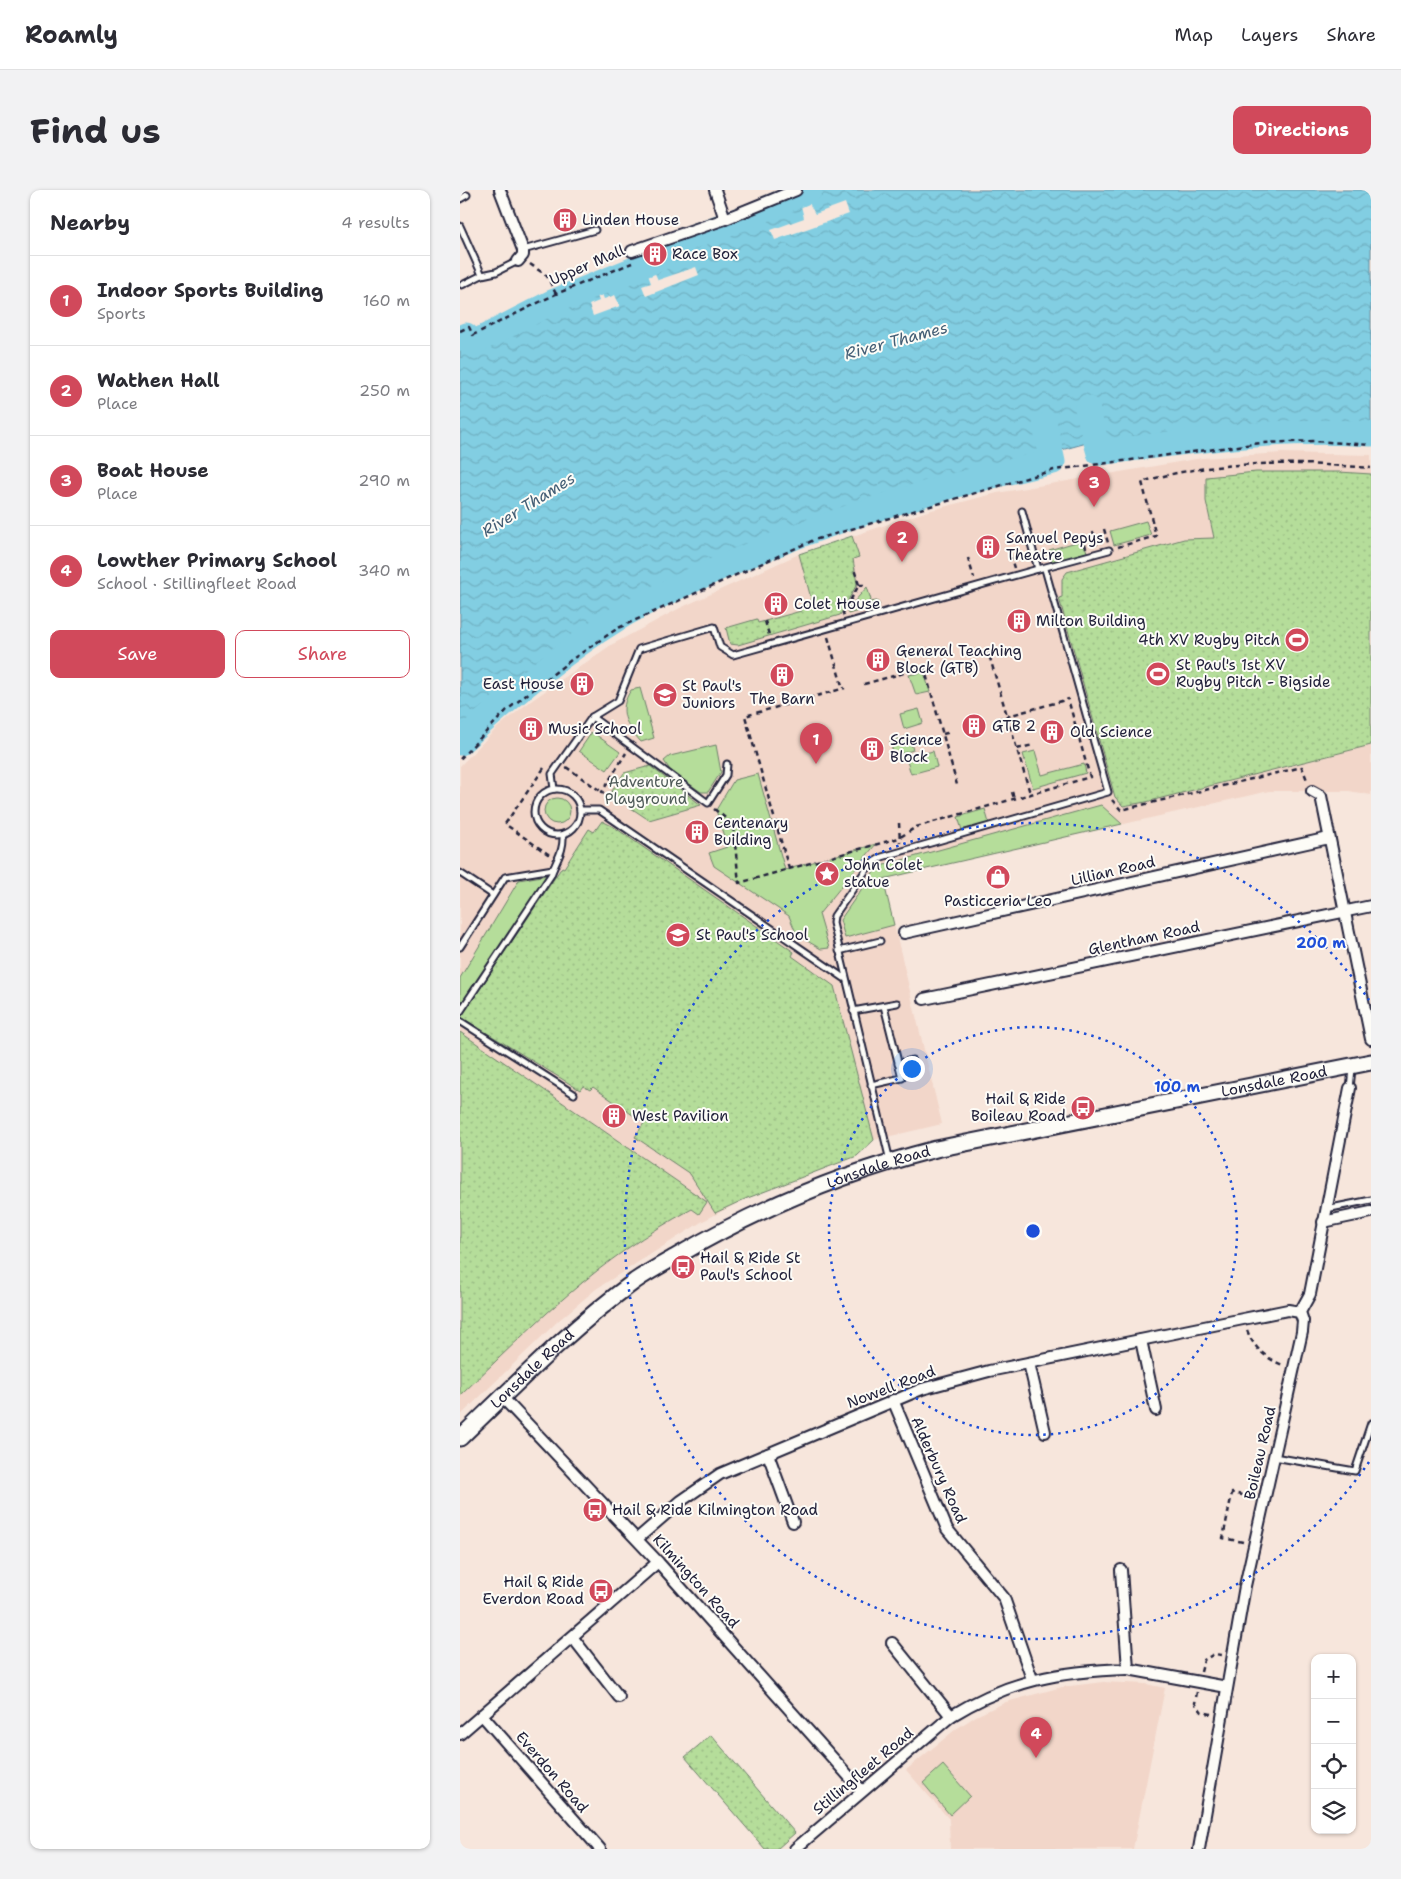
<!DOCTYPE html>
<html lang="en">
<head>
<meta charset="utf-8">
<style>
	:root { --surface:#fff; --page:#f2f2f3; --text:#2b2b33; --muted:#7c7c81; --line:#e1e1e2; --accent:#d1495b }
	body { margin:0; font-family:"Shantell Sans",sans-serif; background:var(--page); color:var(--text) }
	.controls { position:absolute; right:15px; bottom:15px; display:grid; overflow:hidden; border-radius:10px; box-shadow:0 1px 4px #0004 }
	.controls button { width:45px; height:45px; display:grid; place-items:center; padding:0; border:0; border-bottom:1px solid var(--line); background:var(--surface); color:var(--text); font:25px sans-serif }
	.you { position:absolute; left:451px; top:878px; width:18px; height:18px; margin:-12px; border:4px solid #fff; border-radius:50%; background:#1a73e8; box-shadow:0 0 0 8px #1a73e833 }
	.badge { display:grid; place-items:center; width:32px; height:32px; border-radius:50%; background:var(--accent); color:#fff; font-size:16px; font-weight:700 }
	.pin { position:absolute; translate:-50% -41px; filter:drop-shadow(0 1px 2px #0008) }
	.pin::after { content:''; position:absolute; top:26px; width:18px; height:15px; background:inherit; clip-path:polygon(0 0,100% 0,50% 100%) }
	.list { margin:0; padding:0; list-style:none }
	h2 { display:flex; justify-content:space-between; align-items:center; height:65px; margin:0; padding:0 20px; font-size:21px }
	h2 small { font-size:16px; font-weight:400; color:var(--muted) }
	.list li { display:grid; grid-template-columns:32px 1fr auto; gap:15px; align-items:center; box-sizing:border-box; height:90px; padding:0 20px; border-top:1px solid var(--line) }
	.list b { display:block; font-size:19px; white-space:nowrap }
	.list p { margin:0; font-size:16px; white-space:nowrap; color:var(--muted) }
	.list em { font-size:16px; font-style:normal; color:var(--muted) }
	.actions { display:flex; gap:10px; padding:15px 20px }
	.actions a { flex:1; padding:11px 0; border:1px solid var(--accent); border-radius:10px; text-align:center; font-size:18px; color:var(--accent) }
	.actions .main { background:var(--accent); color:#fff }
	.icon { flex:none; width:28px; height:28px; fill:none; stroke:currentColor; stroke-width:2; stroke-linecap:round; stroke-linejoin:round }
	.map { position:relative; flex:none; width:911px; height:1659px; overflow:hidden; border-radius:10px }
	header { display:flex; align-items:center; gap:30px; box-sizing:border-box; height:70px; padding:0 25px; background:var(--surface); border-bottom:1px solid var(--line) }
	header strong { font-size:24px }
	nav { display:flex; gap:28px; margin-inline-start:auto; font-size:18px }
	.intro { display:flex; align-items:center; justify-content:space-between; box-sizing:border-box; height:120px; padding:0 30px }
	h1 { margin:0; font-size:35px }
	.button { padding:12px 22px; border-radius:10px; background:var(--accent); color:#fff; font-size:18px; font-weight:700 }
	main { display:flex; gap:30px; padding:0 30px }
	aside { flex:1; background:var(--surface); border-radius:10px; box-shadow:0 1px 4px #0004 }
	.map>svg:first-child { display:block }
	.built { fill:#f2d6c9 }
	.grass { fill:#b5dd9a; stroke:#6c806a }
	.park { fill:url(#park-dots); stroke:#6c806a }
	.water { fill:url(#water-waves); stroke:#5c899f }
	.pier { fill:#f7e6dc }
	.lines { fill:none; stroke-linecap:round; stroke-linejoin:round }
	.river { stroke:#82cee2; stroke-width:25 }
	.service-casing { stroke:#22223b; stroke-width:9 }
	.minor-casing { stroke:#22223b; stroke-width:14 }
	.secondary-casing { stroke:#22223b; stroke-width:19 }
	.path { stroke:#22223b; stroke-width:2.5; stroke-dasharray:5 4; stroke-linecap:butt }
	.service { stroke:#fdfcf7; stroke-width:5 }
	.minor { stroke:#fdfcf7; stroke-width:10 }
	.secondary { stroke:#fdfcf7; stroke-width:15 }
	.ring { fill:none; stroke:#1d4ed8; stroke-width:2.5; stroke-dasharray:2.5 5 }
	.labels { text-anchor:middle; stroke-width:4; stroke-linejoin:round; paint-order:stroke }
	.poi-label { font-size:15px; fill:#22223b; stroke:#fdfcf7; text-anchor:start }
	.street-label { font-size:15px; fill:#22223b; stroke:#fdfcf7 }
	.park-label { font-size:15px; fill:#4e5a58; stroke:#fdfcf7 }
	.water-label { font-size:16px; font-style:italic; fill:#445e75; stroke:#fdfcf7 }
	.centre { fill:#1d4ed8; stroke:#fdfcf7; stroke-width:2.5 }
	.ring-label { font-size:15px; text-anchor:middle; font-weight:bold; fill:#1d4ed8; stroke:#fdfcf7; stroke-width:4; stroke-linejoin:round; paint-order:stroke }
</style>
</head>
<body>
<header>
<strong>Roamly</strong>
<nav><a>Map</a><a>Layers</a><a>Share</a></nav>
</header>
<div class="intro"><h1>Find us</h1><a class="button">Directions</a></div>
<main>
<aside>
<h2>Nearby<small>4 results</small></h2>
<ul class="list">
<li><span class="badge">1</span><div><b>Indoor Sports Building</b><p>Sports</p></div><em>160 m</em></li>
<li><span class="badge">2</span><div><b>Wathen Hall</b><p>Place</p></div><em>250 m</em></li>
<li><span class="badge">3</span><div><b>Boat House</b><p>Place</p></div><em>290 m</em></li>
<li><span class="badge">4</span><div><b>Lowther Primary School</b><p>School · Stillingfleet Road</p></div><em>340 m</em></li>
</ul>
<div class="actions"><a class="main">Save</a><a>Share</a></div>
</aside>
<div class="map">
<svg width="911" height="1659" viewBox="0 0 911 1659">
	<defs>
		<pattern id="park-dots" width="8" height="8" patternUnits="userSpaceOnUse" patternTransform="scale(1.25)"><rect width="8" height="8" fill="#b5dd9a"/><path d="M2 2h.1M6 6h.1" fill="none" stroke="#9bbd86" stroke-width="1.8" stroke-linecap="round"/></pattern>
		<pattern id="water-waves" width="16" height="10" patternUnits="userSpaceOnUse" patternTransform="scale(1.25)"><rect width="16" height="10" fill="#82cee2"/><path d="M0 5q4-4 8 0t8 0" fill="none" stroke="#70b1c3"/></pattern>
	</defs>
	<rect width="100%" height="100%" fill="#f7e6dc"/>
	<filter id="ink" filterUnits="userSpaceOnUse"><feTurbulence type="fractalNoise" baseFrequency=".02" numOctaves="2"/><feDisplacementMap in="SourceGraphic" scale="10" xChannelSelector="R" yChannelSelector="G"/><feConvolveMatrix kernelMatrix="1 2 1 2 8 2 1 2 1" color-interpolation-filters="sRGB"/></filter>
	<g filter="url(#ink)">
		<g class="built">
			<path d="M822,263L911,265V605L889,601H809L423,689L482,934L414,950L397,966L285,1009L243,1031L136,1099L98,1131L0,1226V576L37,538L68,513L151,455L220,418L339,364L468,321L537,303L742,268Z"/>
			<path d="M643,1492L686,1494L705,1498L673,1659H490L489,1629L446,1580L496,1539L516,1526L546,1512L602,1497Z"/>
		</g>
		<g class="grass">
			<path d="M686,331L691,345L654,355L650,341Z"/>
			<path d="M623,350L627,362L592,372L589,360Z"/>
			<path d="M407,397L411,410L409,412L417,411L420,415L388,424L387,420Z"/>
			<path d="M464,482L470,502L456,505L449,485Z"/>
			<path d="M180,498L194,548L181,552C166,535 157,521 171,500Z"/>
			<path d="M459,519L463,533L444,539L440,524Z"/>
			<path d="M132,542L160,562L147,580L119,561Z"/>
			<path d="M449,546L453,560L434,566L430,551Z"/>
			<path d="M256,555L261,582L248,602H241L210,580L204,571L210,566Z"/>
			<path d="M473,561L477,577L451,584L446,568Z"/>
			<path d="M575,561L582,585L624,574L626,583L573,598L563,564Z"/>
			<path d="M298,584L325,680L416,654L359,724L369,758L361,759L337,745L329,726L254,676L249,663L267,657L256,620L274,590Z"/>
			<circle cx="97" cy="621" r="13"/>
			<path d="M641,615L662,634L423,689L434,735L385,748L380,730L417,677Z"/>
			<path d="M525,619L529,633L502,640L498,627Z"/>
			<path d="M87,685L1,815H0V788L59,690Z"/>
			<path d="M483,1575L510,1606L490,1625L463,1593Z"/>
		</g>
		<g class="park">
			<path d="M796,282H879L911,284V555L686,612L663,616L655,607L599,408L602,407V389L607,382L724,349L754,348L746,311V287Z"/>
			<path d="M392,346L399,367L393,369L397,394L380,425L278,455L270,454L266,438L297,429L298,433L341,421L340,416L352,412L339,364Z"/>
			<path d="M190,576L241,615L189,630L150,604L164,583Z"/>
			<path d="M142,631L154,637L334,762L332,766L374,796L414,950L397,966L285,1009L255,1023L230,984L175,947L184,933L133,897L130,900L123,896L120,900L1,827L102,677L104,678L129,639L134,642Z"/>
			<path d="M0,842L247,1012L239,1024L232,1019C139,1068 74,1134 0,1206Z"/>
			<path d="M251,1545L335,1643L317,1659H305L225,1567Z"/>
		</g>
		<path class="water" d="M350,0H911V244C823,237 727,252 639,263L634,251L594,262L593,272C479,296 369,330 262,377C227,393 190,409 157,429C100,464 49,508 0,553V148L6,145L12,154L92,112L204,67L201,58L291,25Z"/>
		<g class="pier">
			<path d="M343,2L355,24L385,13L389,24L315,50L311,40L344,28L338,4Z"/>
			<path d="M190,72L198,90L236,77L239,85L186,106L182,96L191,93L184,74Z"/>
			<path d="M138,93L144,109L155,105L160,116L133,126L129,115L139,111L133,95Z"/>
		</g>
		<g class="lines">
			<g class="river">
				<path d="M0,148L6,145L11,154L92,112L204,67L201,58L291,25L350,0"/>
				<path d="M627,218L639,263C727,252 822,237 911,244"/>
				<path d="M0,553C49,508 100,464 157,429C190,409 227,393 262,377C369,330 479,296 593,272L585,236"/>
			</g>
			<defs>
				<g id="service">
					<path d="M0,9L7,5"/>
					<path d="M0,36L22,85L36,82L58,71"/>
					<path d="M63,60L135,40"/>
					<path d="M2,95L22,85"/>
					<path d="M562,321L578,379L649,360"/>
					<path d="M132,527L248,613L266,585L267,574"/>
					<path d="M94,599L92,584L132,527L158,511L179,459L254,437L260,457L273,465L578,379"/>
					<circle cx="97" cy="622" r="23"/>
					<path d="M120,620H139L384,788"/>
					<path d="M0,683L33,705"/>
					<path d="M0,757L45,687L93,679"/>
					<path d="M379,761L420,751"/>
					<path d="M393,821L437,813"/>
					<path d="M0,822L91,685C97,668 104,662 103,644"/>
					<path d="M0,831L114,904"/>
					<path d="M438,874L452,870"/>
					<path d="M411,895L442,888L424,816"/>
					<path d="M890,898L892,879"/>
					<path d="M430,971L373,733L374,726L406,680L412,673L422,667L648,602L585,379"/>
					<path d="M866,1019L911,1010"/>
					<path d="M814,1267L895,1281L911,1233"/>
				</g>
				<g id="minor">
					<path d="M40,0L63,60V65L58,71"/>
					<path d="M255,0L265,29"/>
					<path d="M172,61L265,29L336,0"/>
					<path d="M852,601L861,606L911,849"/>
					<path d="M444,743L869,648"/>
					<path d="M464,809L911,716"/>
					<path d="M863,1032L911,1022"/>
					<path d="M681,1150L696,1220"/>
					<path d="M569,1173L585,1242"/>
					<path d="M42,1207L198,1372L402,1601"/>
					<path d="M433,1210L487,1339L544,1408L572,1489"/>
					<path d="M308,1264L333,1332"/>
					<path d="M177,1349L221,1311L260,1284L462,1199L529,1181L783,1129L828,1120L840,1122"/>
					<path d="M113,1448L159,1507"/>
					<path d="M432,1453L491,1526"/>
					<path d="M668,1479L767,1497"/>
					<path d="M22,1525L140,1659"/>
					<path d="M0,1544L198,1372"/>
					<path d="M335,1659L491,1526C550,1490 600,1481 668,1479L661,1380"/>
					<path d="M739,1659L785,1396L842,1142L843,1131L840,1122L850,1104L890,898"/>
				</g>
				<g id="secondary">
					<path id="s1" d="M0,1248C56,1194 112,1137 175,1091C188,1082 203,1074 217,1066C297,1019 386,982 476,959L911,872"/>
				</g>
			</defs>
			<use href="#service" class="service-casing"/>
			<use href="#minor" class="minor-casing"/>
			<use href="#secondary" class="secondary-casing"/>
			<g class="path">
				<path d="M70,74L87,86L96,104"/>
				<path d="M0,141L9,137L13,145L96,104L172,73"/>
				<path d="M644,339L648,353"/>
				<path d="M633,342L637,355"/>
				<path d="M623,345L626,358"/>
				<path d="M658,357L696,346L682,292C755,269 836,272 911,278"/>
				<path d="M550,365L554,378"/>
				<path d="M508,368L514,388"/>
				<path d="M399,395H407"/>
				<path d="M384,426L383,423L399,395L394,379H396"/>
				<path d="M305,431L309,445"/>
				<path d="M368,447L383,499"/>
				<path d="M527,458L570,603"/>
				<path d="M464,477L497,595"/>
				<path d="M404,494L473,475"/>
				<path d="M537,529L609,509"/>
				<path d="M483,544L491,542"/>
				<path d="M557,559L573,555"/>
				<path d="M0,569L47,520L111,470L158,438L354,350L594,280L801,253L855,251L911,255"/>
				<path d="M106,577L142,602"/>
				<path d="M84,578L45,634L88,664H92"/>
				<path d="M552,602L554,608"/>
				<path d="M652,610L661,620L842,577L847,590"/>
				<path d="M150,611L142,602L166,563"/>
				<path d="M254,619L273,634L279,693L439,648L456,637L630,587L608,509"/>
				<path d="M439,633L440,653"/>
				<path d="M329,679L285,526L385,498"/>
				<path d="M787,1140C793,1157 806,1169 823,1175"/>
				<path d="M783,1352L763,1348L772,1303L793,1307"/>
				<path d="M741,1482L744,1470L754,1464L762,1465"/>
				<path d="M737,1502L735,1513L742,1522L751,1524"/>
			</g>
			<use href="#service" class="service"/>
			<use href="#minor" class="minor"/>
			<use href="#secondary" class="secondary"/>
		</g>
	</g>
	<g class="ring">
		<circle cx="573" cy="1041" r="204"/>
		<path d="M909 1272A408 408 0 1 1 909 810"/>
	</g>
	<defs>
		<symbol id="building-disc" viewBox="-11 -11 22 22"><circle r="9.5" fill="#d1495b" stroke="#fdfcf7"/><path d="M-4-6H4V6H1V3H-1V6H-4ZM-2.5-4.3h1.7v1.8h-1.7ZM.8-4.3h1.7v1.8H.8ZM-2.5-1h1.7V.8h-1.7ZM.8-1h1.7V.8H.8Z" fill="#fff"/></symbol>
		<symbol id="stadium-disc" viewBox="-11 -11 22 22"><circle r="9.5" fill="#d1495b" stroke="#fdfcf7"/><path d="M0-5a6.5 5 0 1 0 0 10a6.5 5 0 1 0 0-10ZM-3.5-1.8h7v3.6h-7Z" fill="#fff"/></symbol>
		<symbol id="school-disc" viewBox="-11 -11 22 22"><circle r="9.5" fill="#d1495b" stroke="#fdfcf7"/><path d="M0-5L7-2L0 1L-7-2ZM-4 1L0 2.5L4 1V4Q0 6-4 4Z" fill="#fff"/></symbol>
		<symbol id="sight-disc" viewBox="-11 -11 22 22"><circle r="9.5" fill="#d1495b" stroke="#fdfcf7"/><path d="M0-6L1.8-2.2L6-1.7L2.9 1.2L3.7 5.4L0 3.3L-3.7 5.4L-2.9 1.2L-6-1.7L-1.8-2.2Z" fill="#fff"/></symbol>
		<symbol id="shop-disc" viewBox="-11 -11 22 22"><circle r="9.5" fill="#d1495b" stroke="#fdfcf7"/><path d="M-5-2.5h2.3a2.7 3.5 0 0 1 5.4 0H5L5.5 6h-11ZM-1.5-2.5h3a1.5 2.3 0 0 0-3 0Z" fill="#fff"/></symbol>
		<symbol id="bus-disc" viewBox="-11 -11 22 22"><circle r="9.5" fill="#d1495b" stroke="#fdfcf7"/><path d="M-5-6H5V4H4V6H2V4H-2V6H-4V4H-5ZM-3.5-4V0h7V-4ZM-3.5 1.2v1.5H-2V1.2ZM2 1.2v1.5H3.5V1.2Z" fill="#fff"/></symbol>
	</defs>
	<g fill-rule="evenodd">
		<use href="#building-disc" x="91" y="16" width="28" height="28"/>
		<use href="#building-disc" x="181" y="50" width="28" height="28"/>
		<use href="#building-disc" x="514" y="343" width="28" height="28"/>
		<use href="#building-disc" x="302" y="400" width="28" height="28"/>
		<use href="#building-disc" x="545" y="417" width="28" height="28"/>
		<use href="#stadium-disc" x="823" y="436" width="28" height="28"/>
		<use href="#building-disc" x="404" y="456" width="28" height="28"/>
		<use href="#stadium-disc" x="684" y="470" width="28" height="28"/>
		<use href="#building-disc" x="308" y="471" width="28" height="28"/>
		<use href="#building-disc" x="108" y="480" width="28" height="28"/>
		<use href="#school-disc" x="191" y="491" width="28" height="28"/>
		<use href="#building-disc" x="500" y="522" width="28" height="28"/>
		<use href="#building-disc" x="57" y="525" width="28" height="28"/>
		<use href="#building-disc" x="578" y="528" width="28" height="28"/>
		<use href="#building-disc" x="398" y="545" width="28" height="28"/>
		<use href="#building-disc" x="223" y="628" width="28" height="28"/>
		<use href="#sight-disc" x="353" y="670" width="28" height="28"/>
		<use href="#shop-disc" x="524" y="673" width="28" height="28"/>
		<use href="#school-disc" x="204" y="731" width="28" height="28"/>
		<use href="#bus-disc" x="609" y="904" width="28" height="28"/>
		<use href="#building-disc" x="140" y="912" width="28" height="28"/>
		<use href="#bus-disc" x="209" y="1063" width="28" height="28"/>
		<use href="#bus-disc" x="121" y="1306" width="28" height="28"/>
		<use href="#bus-disc" x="127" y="1387" width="28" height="28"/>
	</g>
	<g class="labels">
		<g class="poi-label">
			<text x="122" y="35">Linden House</text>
			<text x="212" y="69">Race Box</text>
			<text x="546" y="353">Samuel Pepys<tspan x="546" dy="17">Theatre</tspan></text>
			<text x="334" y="419">Colet House</text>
			<text x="576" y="436">Milton Building</text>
			<text x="820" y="455" text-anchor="end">4th XV Rugby Pitch</text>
			<text x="436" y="466">General Teaching<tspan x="436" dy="17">Block (GTB)</tspan></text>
			<text x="716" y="480">St Paul's 1st XV<tspan x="716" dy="17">Rugby Pitch - Bigside</tspan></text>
			<text x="104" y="499" text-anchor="end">East House</text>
			<text x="222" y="501">St Paul's<tspan x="222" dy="17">Juniors</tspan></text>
			<text x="322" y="514" text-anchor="middle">The Barn</text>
			<text x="532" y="541">GTB 2</text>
			<text x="88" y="544">Music School</text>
			<text x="610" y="547">Old Science</text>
			<text x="430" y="555">Science<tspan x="430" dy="17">Block</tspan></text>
			<text x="254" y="638">Centenary<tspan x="254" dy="17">Building</tspan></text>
			<text x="384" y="680">John Colet<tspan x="384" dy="17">statue</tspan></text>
			<text x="538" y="716" text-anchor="middle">Pasticceria Leo</text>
			<text x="236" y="750">St Paul's School</text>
			<text x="606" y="914" text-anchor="end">Hail &amp; Ride<tspan x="606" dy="17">Boileau Road</tspan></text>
			<text x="172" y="931">West Pavilion</text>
			<text x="240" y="1073">Hail &amp; Ride St<tspan x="240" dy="17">Paul's School</tspan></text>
			<text x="152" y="1325">Hail &amp; Ride Kilmington Road</text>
			<text x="124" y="1397" text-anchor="end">Hail &amp; Ride<tspan x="124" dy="17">Everdon Road</tspan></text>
		</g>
		<g class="street-label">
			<text transform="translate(127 75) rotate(-23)" y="5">Upper Mall</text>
			<text transform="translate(653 681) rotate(-13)" y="5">Lillian Road</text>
			<text transform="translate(684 748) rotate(-12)" y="5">Glentham Road</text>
			<text dy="5" stroke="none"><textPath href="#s1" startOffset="910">Lonsdale Road</textPath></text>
			<text dy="5" stroke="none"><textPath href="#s1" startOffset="505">Lonsdale Road</textPath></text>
			<text dy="5" stroke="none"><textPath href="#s1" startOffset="100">Lonsdale Road</textPath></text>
			<text transform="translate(431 1197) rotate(-21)" y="5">Nowell Road</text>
			<text transform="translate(800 1263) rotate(-77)" y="5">Boileau Road</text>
			<text transform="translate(479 1280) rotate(66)" y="5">Alderbury Road</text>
			<text transform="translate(236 1391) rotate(48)" y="5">Kilmington Road</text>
			<text transform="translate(403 1581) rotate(-40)" y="5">Stillingfleet Road</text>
			<text transform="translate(92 1582) rotate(49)" y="5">Everdon Road</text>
		</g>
		<g class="park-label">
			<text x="186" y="597">Adventure<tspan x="186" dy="17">Playground</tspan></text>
		</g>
		<g class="water-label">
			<text transform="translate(436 150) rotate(-15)" y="6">River Thames</text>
			<text transform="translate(68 314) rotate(-32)" y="6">River Thames</text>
		</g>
	</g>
	<circle cx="573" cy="1041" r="8" class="centre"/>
	<g class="ring-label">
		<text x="861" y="758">200 m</text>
		<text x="717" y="902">100 m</text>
	</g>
</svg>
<div class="controls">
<button>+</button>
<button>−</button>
<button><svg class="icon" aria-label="locate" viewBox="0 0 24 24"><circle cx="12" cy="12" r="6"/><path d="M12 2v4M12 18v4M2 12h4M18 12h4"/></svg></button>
<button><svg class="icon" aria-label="layers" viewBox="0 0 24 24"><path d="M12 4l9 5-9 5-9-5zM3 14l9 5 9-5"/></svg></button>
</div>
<div class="you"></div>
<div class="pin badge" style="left:356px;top:574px">1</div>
<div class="pin badge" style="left:442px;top:372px">2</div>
<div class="pin badge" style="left:634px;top:317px">3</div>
<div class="pin badge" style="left:576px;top:1568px">4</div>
</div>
</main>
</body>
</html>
